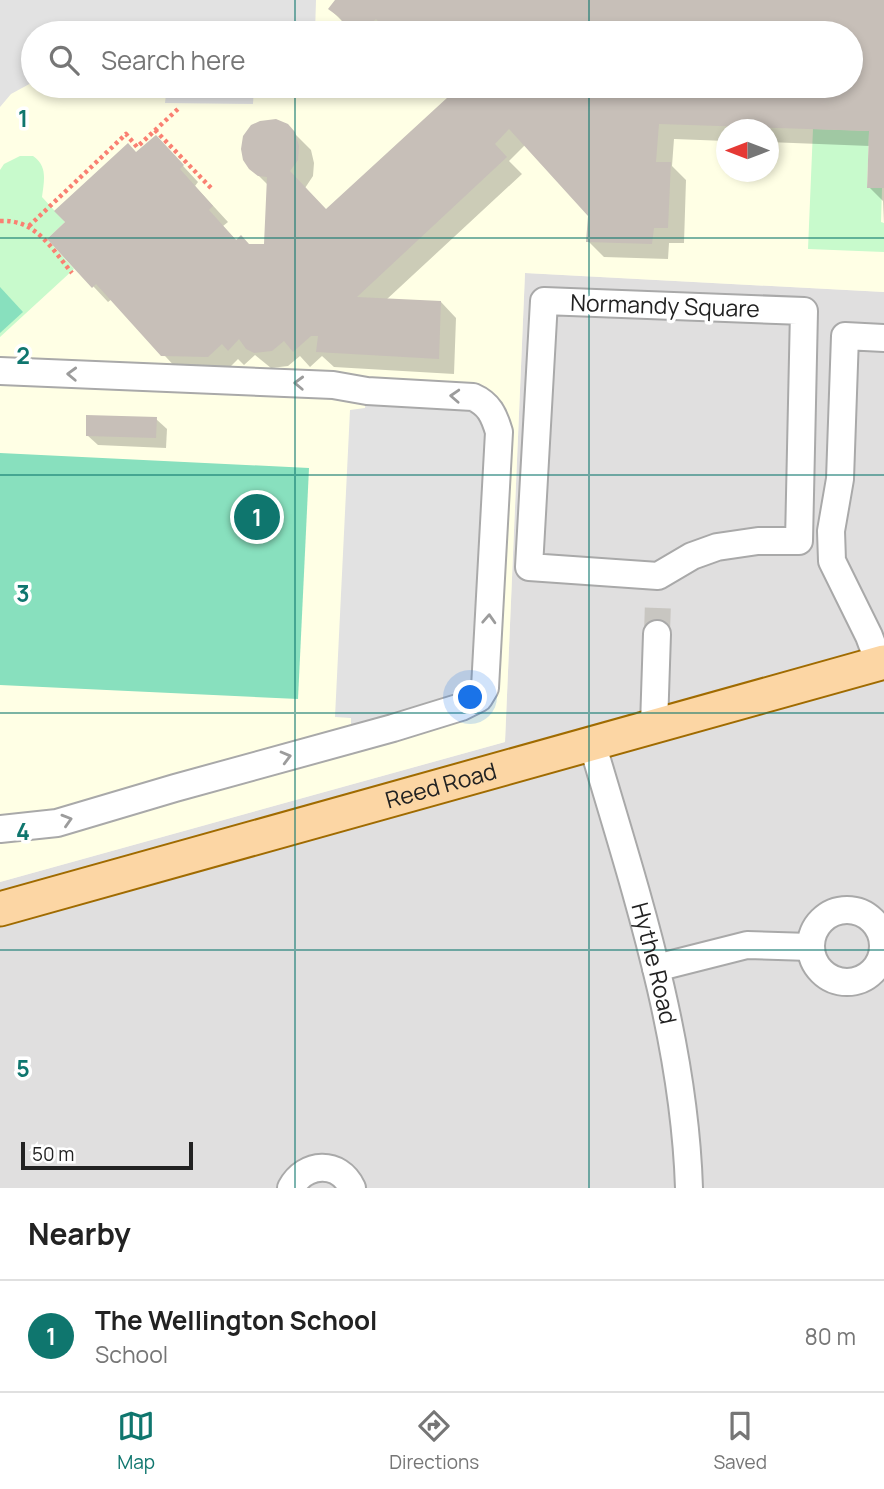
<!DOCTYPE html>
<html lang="en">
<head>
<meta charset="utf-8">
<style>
	:root { --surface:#fff; --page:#f2f2f2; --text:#222; --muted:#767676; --line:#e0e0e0; --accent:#0f766e }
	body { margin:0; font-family:Manrope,sans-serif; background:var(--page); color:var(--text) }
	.compass { position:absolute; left:716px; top:119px; width:63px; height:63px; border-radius:50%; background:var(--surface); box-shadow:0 4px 10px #0003; rotate:270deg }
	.scale { position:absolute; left:21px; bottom:18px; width:172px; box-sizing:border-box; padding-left:7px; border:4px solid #222; border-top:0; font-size:19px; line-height:24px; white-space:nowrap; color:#222; -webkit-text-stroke:5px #fff; paint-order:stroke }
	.you { position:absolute; left:471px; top:698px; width:24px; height:24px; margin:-18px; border:5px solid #fff; border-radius:50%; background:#1a73e8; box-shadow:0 0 0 10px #1a73e833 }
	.badge { display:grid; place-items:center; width:46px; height:46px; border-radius:50%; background:var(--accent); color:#fff; font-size:23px; font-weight:700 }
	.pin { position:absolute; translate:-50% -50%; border:4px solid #fff; box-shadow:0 2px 7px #0006 }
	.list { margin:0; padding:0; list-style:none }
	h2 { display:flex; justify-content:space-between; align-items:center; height:91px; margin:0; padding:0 28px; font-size:30px }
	h2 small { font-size:23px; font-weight:400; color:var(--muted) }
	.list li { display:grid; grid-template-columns:46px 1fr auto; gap:21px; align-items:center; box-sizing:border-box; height:112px; padding:0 28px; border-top:2px solid var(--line) }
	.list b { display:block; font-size:26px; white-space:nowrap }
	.list p { margin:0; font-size:23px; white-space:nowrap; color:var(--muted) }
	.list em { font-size:23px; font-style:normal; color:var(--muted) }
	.icon { flex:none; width:38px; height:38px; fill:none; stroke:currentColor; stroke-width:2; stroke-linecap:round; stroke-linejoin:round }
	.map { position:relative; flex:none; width:884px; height:1188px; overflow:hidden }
	.search { position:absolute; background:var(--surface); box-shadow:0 4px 10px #0003; left:21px; right:21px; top:21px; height:77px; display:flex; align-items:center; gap:18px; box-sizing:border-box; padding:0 24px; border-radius:38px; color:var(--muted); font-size:26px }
	.sheet { height:203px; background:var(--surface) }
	nav { display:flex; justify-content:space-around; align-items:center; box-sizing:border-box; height:98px; border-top:2px solid var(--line); background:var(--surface); font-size:19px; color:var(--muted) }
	nav a { display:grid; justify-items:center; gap:4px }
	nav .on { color:var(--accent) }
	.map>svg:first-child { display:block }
	.residential { fill:#e0dfdf }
	.education { fill:#ffffe5; fill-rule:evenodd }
	.park { fill:#c8facc }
	.pitch { fill:#88e0be }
	.parking { fill:#e2e2e2 }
	.shadow { fill:#0003 }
	.building { fill:#c7bfb8 }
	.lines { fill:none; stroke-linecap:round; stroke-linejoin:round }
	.minor-tunnel { stroke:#c8c6c1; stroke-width:26; stroke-dasharray:26 13; stroke-linecap:butt }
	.minor-casing { stroke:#a9a9a9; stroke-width:30 }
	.major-casing { stroke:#a06b00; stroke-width:37 }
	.path { stroke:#fa8072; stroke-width:4.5; stroke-dasharray:3.5 3.5; stroke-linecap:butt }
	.minor { stroke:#fff; stroke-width:26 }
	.major { stroke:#fcd6a4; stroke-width:33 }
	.oneway { stroke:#9c9c9c }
	.grid { fill:none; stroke:#0f766e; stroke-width:2; stroke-opacity:0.55 }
	.labels { text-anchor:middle; stroke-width:7; stroke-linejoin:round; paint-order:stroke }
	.street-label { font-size:23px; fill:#222; stroke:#fff }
	.grid-label { font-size:23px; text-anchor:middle; font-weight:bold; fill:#0f766e; stroke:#fff; stroke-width:7; stroke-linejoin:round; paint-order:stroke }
</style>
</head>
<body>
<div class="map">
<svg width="884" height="1188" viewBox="0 0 884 1188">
	<rect width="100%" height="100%" fill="#f2efe9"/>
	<path class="residential" d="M525,273L884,292V1188H0V882L505,742Z"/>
	<path class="education" d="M0,0H884V292L525,273L505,742L0,882ZM33,33H851V86H33ZM726,130H768V172H726Z"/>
	<g class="park">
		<path d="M813,129L869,131L867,187L882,188L881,222L884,223V252L808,249Z"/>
		<path d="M20,156H33C48,166 44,181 42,197L65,222L47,239L74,269L0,337V170L4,164Z"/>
	</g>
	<g class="pitch">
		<path d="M0,287L23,312L0,333Z"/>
		<path d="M0,453L309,468L298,699L0,685Z"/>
	</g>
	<g class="parking">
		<path d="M0,0H316L315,33H33V82L11,94L0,107Z"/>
		<path d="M167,86H285L254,87L253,104L165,103Z"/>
		<path d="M368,384L493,398V685L351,728V718L335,717L350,410L365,408Z"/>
	</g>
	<g class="shadow">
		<path d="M337,0H884V223L883,201L869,187L870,146L768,142V130H726V141L674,139L672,166L686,180L684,243H669L668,259L604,257L588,241L589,216L525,145L509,161L522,174L386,300L441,302L456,318L454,374L334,367L322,356L310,367L300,356L288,366L271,368L255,355L244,365L238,359L224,373L179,371L112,299L108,302L93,286L137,154L171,153L198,182L195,186L228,222L223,226L237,241L250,245L266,246L268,185L250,167L287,126L311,150L314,163L313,176L305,188L327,211L451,97L440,86H851V33H354L330,9Z"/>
		<path d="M156,419L167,429L166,448L98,445L87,435Z"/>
	</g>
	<g class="building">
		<path d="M335,0H884V188H867L869,131L659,124L656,162H671L668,228H654L652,244L586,242L588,216L509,129L495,144L507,157L357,297L441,301L439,359L316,352L318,336H311L293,352L284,341L272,351L254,353L246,349L239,339L228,351L222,344L208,357L161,356L96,284L92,288L47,239L65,222L54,211L128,143L136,152L156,135L184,165L180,169L213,206L209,210L236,240L241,235L249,244H264L267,177L258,176L249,169L243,160L241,149L243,136L251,125L260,121L276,119L288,124L295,132L299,146L298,160L290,171L326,209L448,97L437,86H851V33H389L376,19L360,33H352L339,17L328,9Z"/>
		<path d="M86,415L157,417L156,438L86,436Z"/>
	</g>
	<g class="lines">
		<path class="minor-tunnel" d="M657,634L658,601"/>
		<defs>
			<g id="minor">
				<path d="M544,301L804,311L799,541H758L717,547L692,556L658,576L529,567Z"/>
				<path d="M0,371L333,385L367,391L473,397C489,404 494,415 499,432L485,688L479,698L461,707L393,728L175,788L57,823L0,829"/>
				<path d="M879,663L869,636L832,561L831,531L840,479L845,336L884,338"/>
				<path d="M654,725L657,634"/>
				<path id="s1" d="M592,743C635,889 684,1035 689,1188"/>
				<circle cx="847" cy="946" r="36"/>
				<path d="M656,968L747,945L810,947"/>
				<path d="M291,1188C305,1162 339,1160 352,1188"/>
			</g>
			<g id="major">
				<path id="s2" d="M0,909L884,662"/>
			</g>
		</defs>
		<use href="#minor" class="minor-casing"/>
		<use href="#major" class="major-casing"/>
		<g class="path">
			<path d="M155,130L212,189"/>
			<path d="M0,221C36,219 51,248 72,273"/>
			<path d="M29,226L126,134L137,147L179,108"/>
		</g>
		<use href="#minor" class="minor"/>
		<use href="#major" class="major"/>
	</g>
	<defs><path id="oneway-chevron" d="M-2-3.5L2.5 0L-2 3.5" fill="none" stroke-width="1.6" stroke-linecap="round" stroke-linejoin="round" transform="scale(1.75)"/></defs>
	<g class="oneway">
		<use href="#oneway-chevron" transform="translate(72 374) rotate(-178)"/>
		<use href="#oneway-chevron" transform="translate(299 383) rotate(-178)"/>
		<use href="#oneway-chevron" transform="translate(455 396) rotate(-177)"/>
		<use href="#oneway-chevron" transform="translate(489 619) rotate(-87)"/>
		<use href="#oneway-chevron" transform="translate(286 757) rotate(-15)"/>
		<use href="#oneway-chevron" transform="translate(67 820) rotate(-17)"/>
	</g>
	<path class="grid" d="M295,0V33M589,0V33M295,86V1188M589,86V1188M0,238H884M0,475H884M0,713H884M0,950H884"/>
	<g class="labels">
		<g class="street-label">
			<text transform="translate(665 306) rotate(2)" y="8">Normandy Square</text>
			<text dy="8" stroke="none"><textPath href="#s2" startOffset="458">Reed Road</textPath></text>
			<text dy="8" stroke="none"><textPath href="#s1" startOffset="229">Hythe Road</textPath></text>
		</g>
	</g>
	<g class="grid-label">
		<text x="23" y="127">1</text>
		<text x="23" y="364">2</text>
		<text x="23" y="602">3</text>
		<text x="23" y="840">4</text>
		<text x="23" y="1077">5</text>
	</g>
</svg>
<svg class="compass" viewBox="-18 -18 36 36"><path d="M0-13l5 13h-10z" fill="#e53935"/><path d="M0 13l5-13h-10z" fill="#767676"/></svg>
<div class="scale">50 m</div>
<div class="you"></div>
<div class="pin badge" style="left:257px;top:517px">1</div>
<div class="search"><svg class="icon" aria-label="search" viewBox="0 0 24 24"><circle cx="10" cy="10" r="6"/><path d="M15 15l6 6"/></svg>Search here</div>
</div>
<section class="sheet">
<h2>Nearby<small></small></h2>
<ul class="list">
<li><span class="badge">1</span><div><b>The Wellington School</b><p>School</p></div><em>80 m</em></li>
</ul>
</section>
<nav>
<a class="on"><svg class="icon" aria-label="map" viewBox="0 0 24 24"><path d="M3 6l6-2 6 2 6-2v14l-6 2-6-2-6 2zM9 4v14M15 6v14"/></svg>Map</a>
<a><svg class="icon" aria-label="directions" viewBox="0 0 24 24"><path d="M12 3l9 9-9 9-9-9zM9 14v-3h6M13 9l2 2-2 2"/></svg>Directions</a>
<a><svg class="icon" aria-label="saved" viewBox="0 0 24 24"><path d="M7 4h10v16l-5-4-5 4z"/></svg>Saved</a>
</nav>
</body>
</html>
